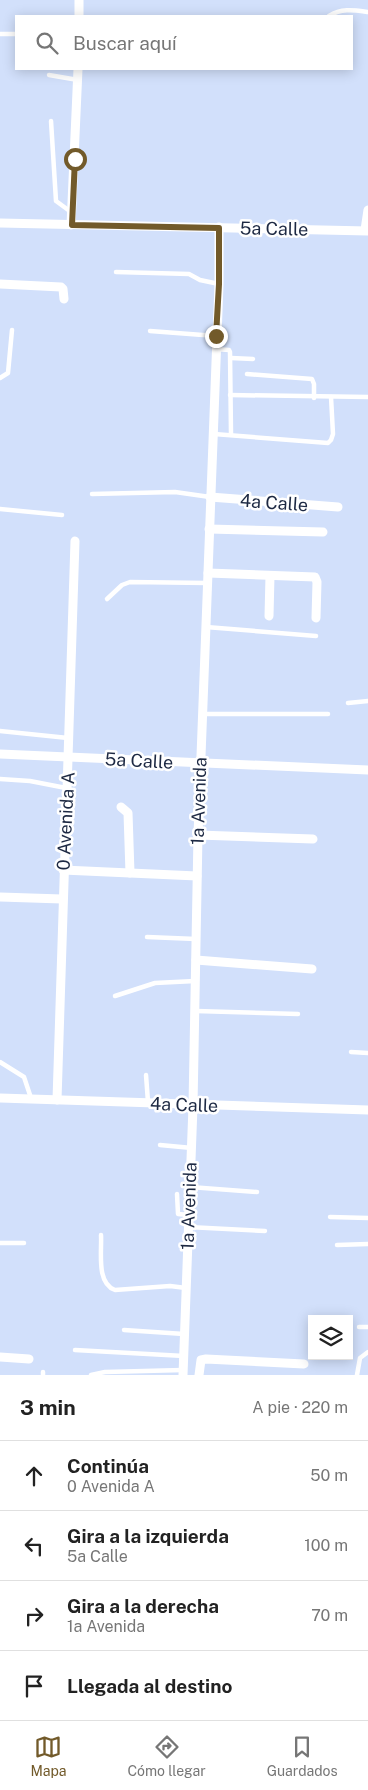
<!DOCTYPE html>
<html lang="es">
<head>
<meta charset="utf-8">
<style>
	:root { --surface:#fff; --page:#f2f2f2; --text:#222; --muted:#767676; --line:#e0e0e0; --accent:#725a2a }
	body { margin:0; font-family:"Public Sans",sans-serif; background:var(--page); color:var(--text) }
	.controls { position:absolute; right:15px; bottom:15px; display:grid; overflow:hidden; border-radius:0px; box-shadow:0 2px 12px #0003 }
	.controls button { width:45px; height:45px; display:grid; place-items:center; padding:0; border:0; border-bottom:1px solid var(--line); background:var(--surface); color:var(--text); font:25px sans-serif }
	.stop { position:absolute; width:15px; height:15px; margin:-11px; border:4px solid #725a2a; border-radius:50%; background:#fff }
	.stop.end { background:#725a2a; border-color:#fff; box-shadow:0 1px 5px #0008 }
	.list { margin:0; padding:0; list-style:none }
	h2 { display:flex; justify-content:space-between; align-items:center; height:65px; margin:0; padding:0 20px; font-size:21px }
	h2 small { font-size:16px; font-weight:400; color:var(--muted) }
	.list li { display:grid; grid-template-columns:32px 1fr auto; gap:15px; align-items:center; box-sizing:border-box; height:70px; padding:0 20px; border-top:1px solid var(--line) }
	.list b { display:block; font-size:19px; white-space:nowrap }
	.list p { margin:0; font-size:16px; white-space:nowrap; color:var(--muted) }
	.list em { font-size:16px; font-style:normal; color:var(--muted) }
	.icon { flex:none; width:28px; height:28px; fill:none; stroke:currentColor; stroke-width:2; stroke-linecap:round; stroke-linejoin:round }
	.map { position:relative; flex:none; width:368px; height:1375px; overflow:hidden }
	.search { position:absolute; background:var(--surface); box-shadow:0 2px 12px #0003; left:15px; right:15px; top:15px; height:55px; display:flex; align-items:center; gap:12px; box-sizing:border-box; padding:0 18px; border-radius:0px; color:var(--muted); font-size:19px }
	.sheet { height:345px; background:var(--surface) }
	nav { display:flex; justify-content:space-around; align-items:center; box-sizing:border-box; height:70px; border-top:1px solid var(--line); background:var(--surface); font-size:14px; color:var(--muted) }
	nav a { display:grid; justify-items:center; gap:2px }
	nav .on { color:var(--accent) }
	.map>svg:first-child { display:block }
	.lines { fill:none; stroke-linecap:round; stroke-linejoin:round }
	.service { stroke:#fff; stroke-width:4.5 }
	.minor { stroke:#fff; stroke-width:9 }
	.route { stroke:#725a2a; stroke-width:6 }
	.labels { text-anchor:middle; stroke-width:5; stroke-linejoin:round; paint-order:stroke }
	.street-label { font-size:18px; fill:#1d2943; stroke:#fff }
</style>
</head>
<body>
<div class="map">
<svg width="368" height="1375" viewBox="0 0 368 1375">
	<rect width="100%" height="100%" fill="#d2e0fb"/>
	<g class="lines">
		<g class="service">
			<path d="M329,16C342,8 353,10 368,12"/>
			<path d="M0,34H16"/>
			<path d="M49,75L78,80"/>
			<path d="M51,121L56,201L71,212"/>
			<path d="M116,272L189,274L200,280L219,284"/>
			<path d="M150,331L216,336"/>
			<path d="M215,349L229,350L230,352L231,434"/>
			<path d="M231,358L253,359"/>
			<path d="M247,374L312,379L314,384V398"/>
			<path d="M0,378L8,373L12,330"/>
			<path d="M230,395L368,397"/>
			<path d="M214,434L328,443L331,440L333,434L331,397"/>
			<path d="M92,494L175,492L210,497"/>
			<path d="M0,509L62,515"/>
			<path d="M107,599L122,585L130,582L207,583"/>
			<path d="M206,627L316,636"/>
			<path d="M348,703L368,701"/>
			<path d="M203,714H328"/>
			<path d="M0,731L68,738"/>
			<path d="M0,779L30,781L66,788"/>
			<path d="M147,937L196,939"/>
			<path d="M115,996L155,983L195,981"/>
			<path d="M196,1011L298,1014"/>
			<path d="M351,1052L368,1053"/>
			<path d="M0,1062L24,1077L31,1098"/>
			<path d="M146,1075L148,1102"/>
			<path d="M160,1145L192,1148"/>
			<path d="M190,1187L257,1192"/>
			<path d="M177,1194L178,1214L189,1215"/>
			<path d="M330,1217L368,1218"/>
			<path d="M188,1227L265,1231"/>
			<path d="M101,1235C102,1252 96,1283 115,1290L170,1286L186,1288"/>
			<path d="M0,1243H24"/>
			<path d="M337,1245L368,1244"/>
			<path d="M359,1327H368"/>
			<path d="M124,1330L184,1334"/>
			<path d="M75,1350L184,1356"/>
			<path d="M43,1375V1372"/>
			<path d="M91,1375L105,1372L183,1370"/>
			<path d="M357,1375L360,1358L368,1352"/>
		</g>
		<g class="minor">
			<path d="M79,16V0"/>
			<path d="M0,223L368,231"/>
			<path d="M71,225L78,69"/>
			<path d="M365,230L368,210"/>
			<path d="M0,284L61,287L63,289L64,299"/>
			<path d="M210,497L338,507"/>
			<path d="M209,529L323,532"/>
			<path d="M208,573L315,577L317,582L316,618"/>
			<path d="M269,616L270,576"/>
			<path d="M0,754L368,770"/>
			<path d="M121,807L128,813L130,873"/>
			<path d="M198,835L313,839"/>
			<path d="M63,870L197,876"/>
			<path d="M0,897L62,899"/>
			<path d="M196,960L312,969"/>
			<path d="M0,1098L368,1110"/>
			<path d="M57,1100L75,541"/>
			<path d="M0,1357L29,1359"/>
			<path d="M183,1375L193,1106L198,835L219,284V227"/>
			<path d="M199,1375L201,1360L206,1359L304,1364"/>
		</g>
	</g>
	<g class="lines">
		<path class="route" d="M75,159L72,225L219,228V284L216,336"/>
	</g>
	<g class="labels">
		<g class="street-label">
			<text transform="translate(274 229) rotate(1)" y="6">5a Calle</text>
			<text transform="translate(274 503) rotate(4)" y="6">4a Calle</text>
			<text transform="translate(139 761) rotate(3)" y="6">5a Calle</text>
			<text transform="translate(199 801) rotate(-88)" y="6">1a Avenida</text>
			<text transform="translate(66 821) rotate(-87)" y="6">0 Avenida A</text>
			<text transform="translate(184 1105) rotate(2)" y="6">4a Calle</text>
			<text transform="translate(189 1206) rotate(-88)" y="6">1a Avenida</text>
		</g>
	</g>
</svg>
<div class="controls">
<button><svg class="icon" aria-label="layers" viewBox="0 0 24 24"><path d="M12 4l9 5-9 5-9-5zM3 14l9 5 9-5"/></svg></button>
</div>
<div class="stop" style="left:75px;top:159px"></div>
<div class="stop end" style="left:216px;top:336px"></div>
<div class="search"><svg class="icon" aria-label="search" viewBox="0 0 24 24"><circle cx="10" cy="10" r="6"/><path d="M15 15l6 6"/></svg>Buscar aquí</div>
</div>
<section class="sheet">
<h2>3 min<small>A pie · 220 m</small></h2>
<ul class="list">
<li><svg class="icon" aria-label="ahead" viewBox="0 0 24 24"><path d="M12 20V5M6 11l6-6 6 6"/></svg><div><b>Continúa</b><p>0 Avenida A</p></div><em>50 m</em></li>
<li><svg class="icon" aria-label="left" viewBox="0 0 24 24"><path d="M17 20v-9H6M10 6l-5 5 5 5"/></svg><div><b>Gira a la izquierda</b><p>5a Calle</p></div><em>100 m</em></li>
<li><svg class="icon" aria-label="right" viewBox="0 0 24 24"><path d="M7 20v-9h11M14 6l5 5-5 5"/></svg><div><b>Gira a la derecha</b><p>1a Avenida</p></div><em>70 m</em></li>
<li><svg class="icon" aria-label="arrive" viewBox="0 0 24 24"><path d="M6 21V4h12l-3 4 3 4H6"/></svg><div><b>Llegada al destino</b></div></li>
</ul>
</section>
<nav>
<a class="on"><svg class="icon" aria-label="map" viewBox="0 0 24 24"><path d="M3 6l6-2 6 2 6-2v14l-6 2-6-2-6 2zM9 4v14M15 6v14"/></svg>Mapa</a>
<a><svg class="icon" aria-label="directions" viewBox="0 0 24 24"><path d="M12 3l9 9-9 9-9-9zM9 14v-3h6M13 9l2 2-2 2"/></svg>Cómo llegar</a>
<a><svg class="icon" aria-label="saved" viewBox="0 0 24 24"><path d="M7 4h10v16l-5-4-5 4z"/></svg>Guardados</a>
</nav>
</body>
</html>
